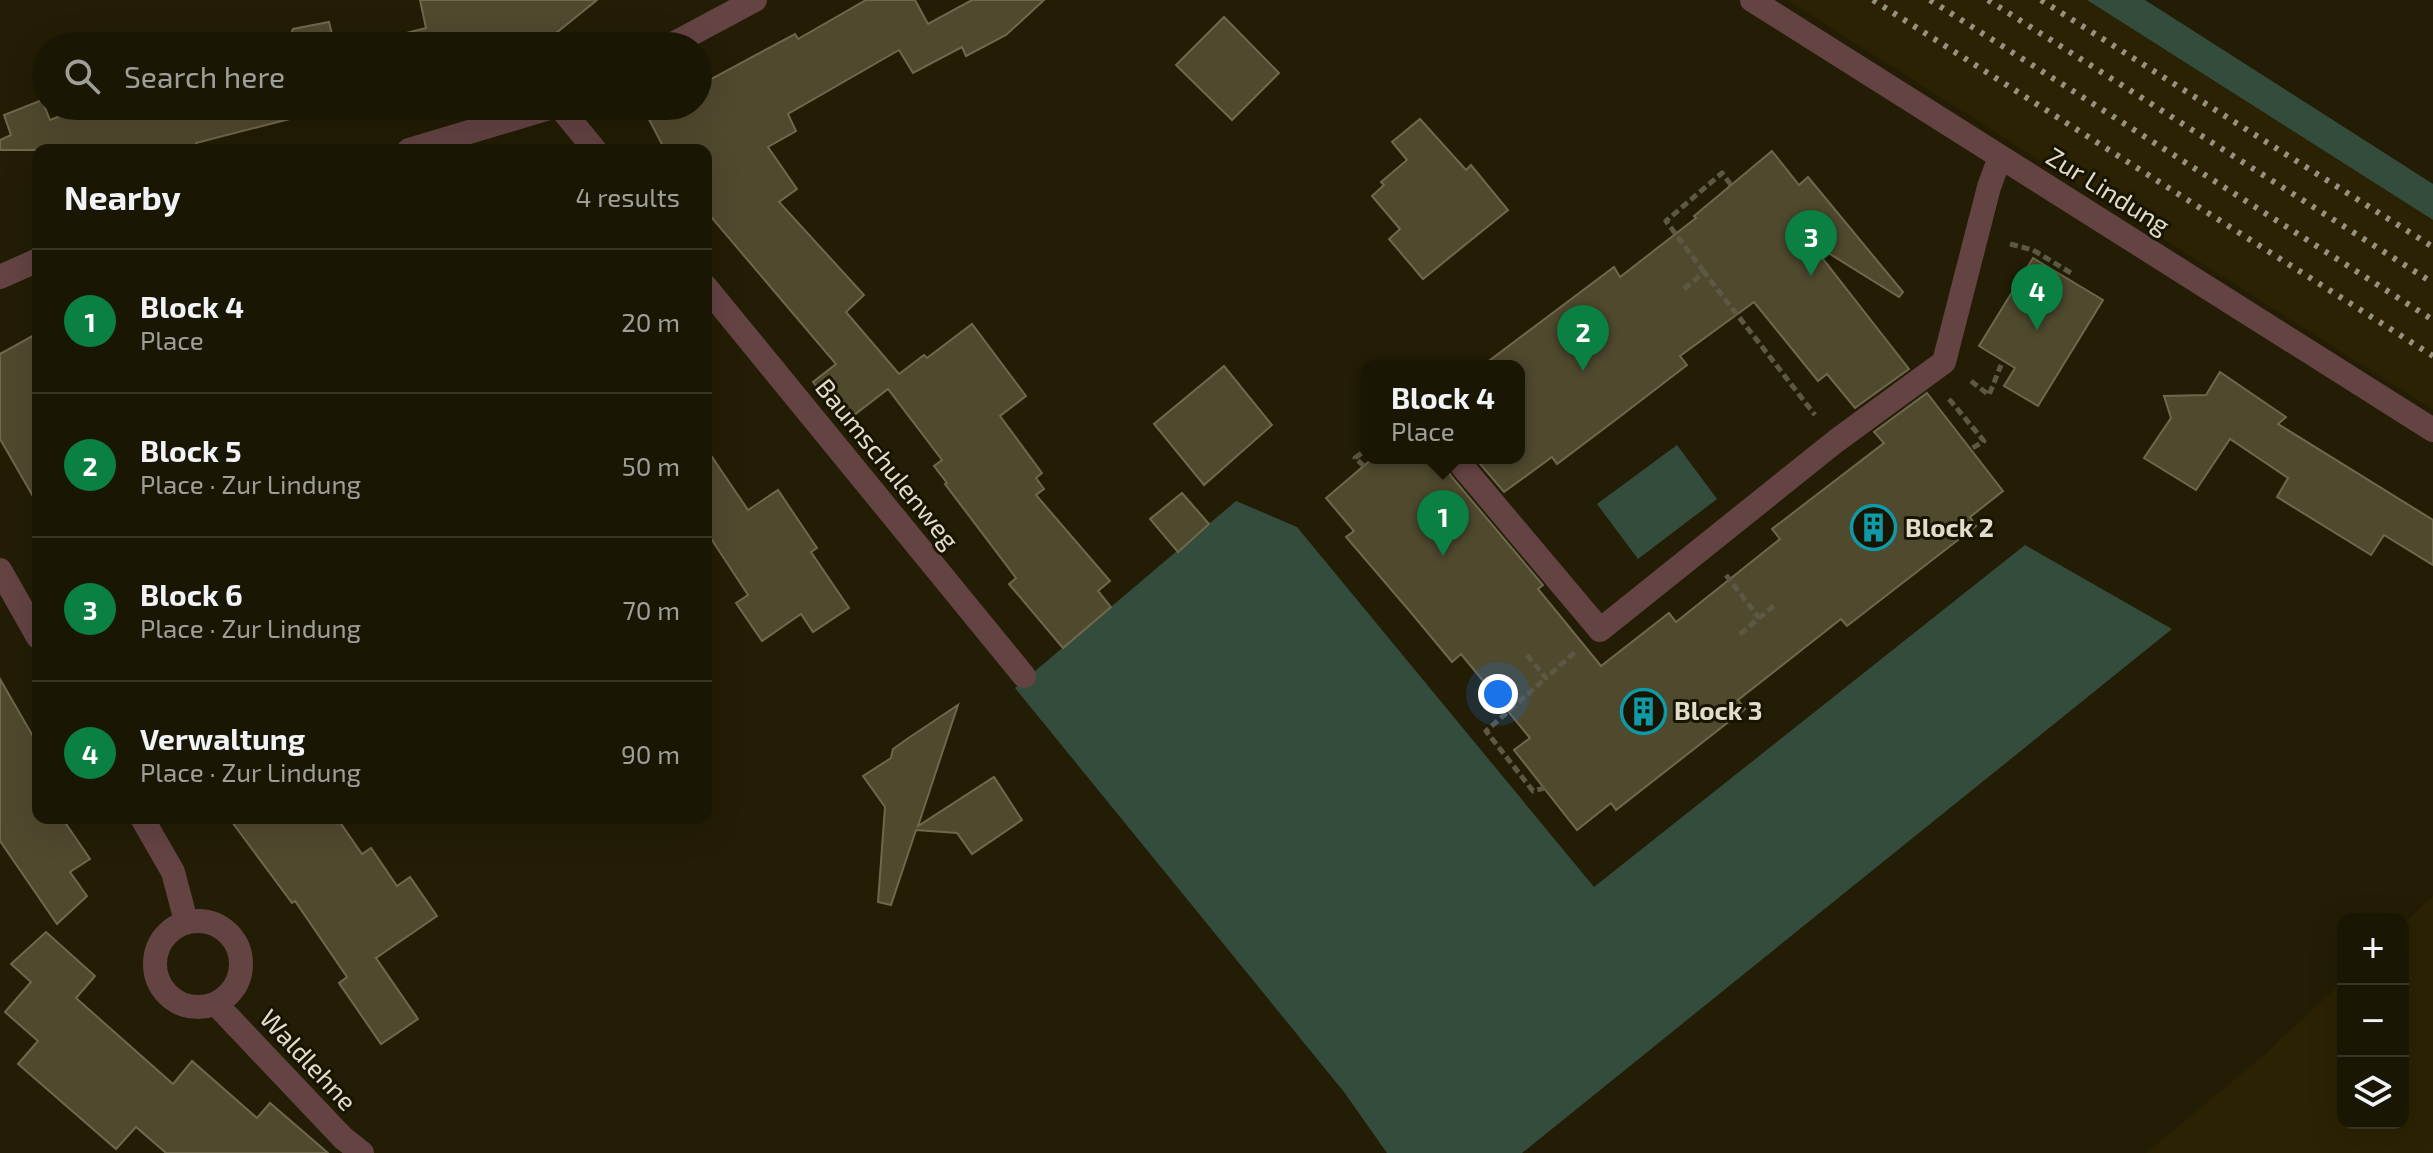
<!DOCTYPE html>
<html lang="en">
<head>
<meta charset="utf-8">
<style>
	:root { --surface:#1a1604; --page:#231f0e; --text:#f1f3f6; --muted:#9f9f9a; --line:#383526; --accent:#0b8043 }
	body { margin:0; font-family:"Exo 2",sans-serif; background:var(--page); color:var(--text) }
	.controls { position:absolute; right:24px; bottom:24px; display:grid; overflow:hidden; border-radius:16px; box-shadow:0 8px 32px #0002 }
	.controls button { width:72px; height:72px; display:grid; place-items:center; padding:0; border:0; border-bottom:2px solid var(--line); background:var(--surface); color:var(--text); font:40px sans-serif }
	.you { position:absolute; left:1498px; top:694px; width:28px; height:28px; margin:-20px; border:6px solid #fff; border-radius:50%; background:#1a73e8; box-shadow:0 0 0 12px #1a73e833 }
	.badge { display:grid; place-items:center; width:52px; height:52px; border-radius:50%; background:var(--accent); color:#fff; font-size:26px; font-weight:700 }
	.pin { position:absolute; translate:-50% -66px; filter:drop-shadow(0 2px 4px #0008) }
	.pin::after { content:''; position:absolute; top:42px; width:28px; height:24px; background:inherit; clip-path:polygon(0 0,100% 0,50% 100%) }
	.popup { position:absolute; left:1361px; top:360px; width:164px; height:104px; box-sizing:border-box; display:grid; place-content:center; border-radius:16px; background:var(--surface); filter:drop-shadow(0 2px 6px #0005); font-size:26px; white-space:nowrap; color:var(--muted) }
	.popup b { font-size:30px; color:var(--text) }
	.popup::after { content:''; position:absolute; left:50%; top:100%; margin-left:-16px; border:16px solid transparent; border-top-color:var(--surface) }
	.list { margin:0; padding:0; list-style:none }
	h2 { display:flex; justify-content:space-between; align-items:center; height:104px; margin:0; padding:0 32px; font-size:34px }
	h2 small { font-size:26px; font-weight:400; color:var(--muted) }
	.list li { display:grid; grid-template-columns:52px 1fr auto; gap:24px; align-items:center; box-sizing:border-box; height:144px; padding:0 32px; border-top:2px solid var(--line) }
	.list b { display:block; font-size:30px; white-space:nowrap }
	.list p { margin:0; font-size:26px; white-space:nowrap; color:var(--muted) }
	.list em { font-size:26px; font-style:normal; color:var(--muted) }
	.icon { flex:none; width:44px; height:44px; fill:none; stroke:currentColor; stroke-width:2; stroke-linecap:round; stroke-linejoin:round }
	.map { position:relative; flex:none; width:2433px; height:1153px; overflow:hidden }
	.search { position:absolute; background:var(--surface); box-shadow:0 8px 32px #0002; left:32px; top:32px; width:680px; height:88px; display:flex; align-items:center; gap:20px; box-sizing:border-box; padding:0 28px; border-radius:44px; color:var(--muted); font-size:30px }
	.panel { position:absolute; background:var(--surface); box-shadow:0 8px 32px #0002; left:32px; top:144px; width:680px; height:680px; border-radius:16px }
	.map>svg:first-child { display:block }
	.built { fill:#2a2202 }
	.green { fill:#344c3c }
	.building { fill:#4f492e; stroke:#6e684d; stroke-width:2 }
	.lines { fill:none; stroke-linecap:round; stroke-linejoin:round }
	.path { stroke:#5d5843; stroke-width:5; stroke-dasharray:8 4; stroke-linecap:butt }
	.lane { stroke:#644343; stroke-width:24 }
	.street { stroke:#644343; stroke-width:24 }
	.rail { stroke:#96927f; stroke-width:6; stroke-dasharray:4 8; stroke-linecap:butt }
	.labels { text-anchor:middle; stroke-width:6; stroke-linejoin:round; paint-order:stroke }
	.street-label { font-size:26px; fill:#e0ddce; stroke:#191400 }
	.poi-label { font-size:26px; font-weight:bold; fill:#e0ddce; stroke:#191400; text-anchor:start }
</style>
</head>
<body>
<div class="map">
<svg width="2433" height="1153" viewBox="0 0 2433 1153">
	<rect width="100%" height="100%" fill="#231d05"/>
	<g class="built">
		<path d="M1787,0H2087L2433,220V410Z"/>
		<path d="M2433,896V1153H2146L2263,1056L2343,981V1123H2403V924Z"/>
	</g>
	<g class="green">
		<path d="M2087,0H2145L2433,184V220Z"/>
		<path d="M1677,445L1717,499L1638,559L1597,504Z"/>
		<path d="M1236,501L1297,527L1594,887L2025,545L2172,629L1522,1153H1387L1344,1092L1015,688Z"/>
	</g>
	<g class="building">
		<path d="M420,0H597L540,46H355L426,28Z"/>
		<path d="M866,0H915L928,24L972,0H1044L1006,35L966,56L962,47L913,73L899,50L788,114L796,131L768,147L797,189L779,202L864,295L846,312L899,374L924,355L927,358L972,324L1026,396L1000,416L1042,473L1036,478L1044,489L1036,495L1110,581L1098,591L1111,607L1063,648L1009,584L1016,578L945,484L947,483L934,466L942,460L888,389L845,422L813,382L836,364L706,211V150H665L642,106H698V86L795,34L798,39Z"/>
		<path d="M1224,17L1279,73L1232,120L1176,65Z"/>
		<path d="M329,22L335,46H286L293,29Z"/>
		<path d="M42,100L50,120L86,106H111L116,118L150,106H340L196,143L198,150H0V140L11,135L4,115Z"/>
		<path d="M1420,119L1466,170L1471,165L1508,210L1423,279L1389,239L1400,229L1372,196L1384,185L1381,182L1407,160L1392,142Z"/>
		<path d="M1772,151L1799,185L1808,177L1903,292L1899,297L1809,241L1909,369L1855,408L1827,374L1818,381L1754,302L1680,356L1687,365L1622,415L1557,464L1552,457L1504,492L1475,458H1519V366H1482L1614,267L1620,277L1696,218L1694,216Z"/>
		<path d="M2033,258L2103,300L2038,406L2004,386L2015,368L1979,346Z"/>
		<path d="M38,333V505L0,439V354Z"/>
		<path d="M1224,366L1272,425L1204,485L1154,424Z"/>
		<path d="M2220,372L2286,417L2278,424L2433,520V565L2384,535L2371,555L2277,497L2288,478L2230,439L2196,490L2144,458L2171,418L2164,396L2206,395Z"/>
		<path d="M1927,393L2003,491L1970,517L1976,526L1847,626L1841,619L1780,667L1738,700L1745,709L1616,810L1611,803L1577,830L1514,750L1530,738L1461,654L1452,662L1413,615L1346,537L1354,531L1326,498L1373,458H1450L1447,468L1451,476L1543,585L1538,589L1601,666L1669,613L1676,622L1780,539L1772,529L1884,443L1874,432Z"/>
		<path d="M706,448L748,510L778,490L817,548L811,552L849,608L813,632L801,614L762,641L736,603L748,595L706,531Z"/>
		<path d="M1182,493L1209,524L1178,552L1150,519Z"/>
		<path d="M0,679L38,745V818H62L90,859L70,872L87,896L57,924L0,841Z"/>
		<path d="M958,705L918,826L994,777L1022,820L972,854L957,833L916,830L891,905L878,902L885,807L863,776L891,758L893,749L907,739Z"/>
		<path d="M229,818H337L362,854L371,848L397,886L410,877L437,916L376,958L418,1019L381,1044L339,983L347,977L295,901L292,903Z"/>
		<path d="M46,932L95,976L76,998L173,1084L192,1061L257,1118L270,1103L328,1153H166L136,1127L116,1149L18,1064L38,1041L5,1012L31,982L11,964Z"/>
	</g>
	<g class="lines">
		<g class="path">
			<path d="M2010,244L2033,250L2071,273"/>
			<path d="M1704,272L1666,221L1722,173L1731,185"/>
			<path d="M1684,289L1704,272L1815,415"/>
			<path d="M1971,381L1989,395L2001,365"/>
			<path d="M1949,399L1984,441L1971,449"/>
			<path d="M1364,466L1355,458L1367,449"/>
			<path d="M1726,575L1759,618"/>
			<path d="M1740,634L1776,604"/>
			<path d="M1527,655L1546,678L1575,652"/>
			<path d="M1545,788L1533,791L1486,731L1546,678"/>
		</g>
		<path class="lane" d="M1462,466L1600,630L1836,441L1944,362L1989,187L2000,157"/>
		<g class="street">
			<path d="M1752,0L2433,430"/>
			<path d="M669,46L755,0"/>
			<path d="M559,106L595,150"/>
			<path d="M409,150L556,106"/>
			<path d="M0,277L38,260"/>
			<path d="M706,287L1024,676"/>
			<path d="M0,570L38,637"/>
			<path d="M142,818L173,872L186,921"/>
			<circle cx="198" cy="964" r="43"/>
			<path d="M216,1004L343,1138L362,1153"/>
		</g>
		<g class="rail">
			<path d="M1873,0L2433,356"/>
			<path d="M1930,0L2433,320"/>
			<path d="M1988,0L2433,283"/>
			<path d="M2041,0L2433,247"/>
		</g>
	</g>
	<defs>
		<symbol id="building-ring" viewBox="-11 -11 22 22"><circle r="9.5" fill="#191400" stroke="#0f9aa8" stroke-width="1.5"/><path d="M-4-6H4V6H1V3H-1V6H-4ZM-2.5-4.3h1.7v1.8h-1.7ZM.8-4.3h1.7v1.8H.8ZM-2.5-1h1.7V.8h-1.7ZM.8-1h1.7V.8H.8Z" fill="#0f9aa8"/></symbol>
	</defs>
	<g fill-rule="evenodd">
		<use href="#building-ring" x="1848" y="502" width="51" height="51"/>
		<use href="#building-ring" x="1618" y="686" width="51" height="51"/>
	</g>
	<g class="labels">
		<g class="street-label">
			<text transform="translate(2108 191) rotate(32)" y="9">Zur Lindung</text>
			<text transform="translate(887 464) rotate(51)" y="9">Baumschulenweg</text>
			<text transform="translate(308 1060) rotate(47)" y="9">Waldlehne</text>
		</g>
		<g class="poi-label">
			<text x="1905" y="537">Block 2</text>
			<text x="1674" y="720">Block 3</text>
		</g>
	</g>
</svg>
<div class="controls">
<button>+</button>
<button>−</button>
<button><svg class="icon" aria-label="layers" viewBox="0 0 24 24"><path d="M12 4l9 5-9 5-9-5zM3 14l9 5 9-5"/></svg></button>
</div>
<div class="you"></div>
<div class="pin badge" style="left:1443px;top:556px">1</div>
<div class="popup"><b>Block 4</b>Place</div>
<div class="pin badge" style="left:1583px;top:371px">2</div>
<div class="pin badge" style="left:1811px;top:276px">3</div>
<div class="pin badge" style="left:2037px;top:330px">4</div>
<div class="search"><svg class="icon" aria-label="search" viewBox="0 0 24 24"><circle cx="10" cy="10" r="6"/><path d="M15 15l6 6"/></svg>Search here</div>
<section class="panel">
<h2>Nearby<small>4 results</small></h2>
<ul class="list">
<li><span class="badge">1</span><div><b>Block 4</b><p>Place</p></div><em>20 m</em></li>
<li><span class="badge">2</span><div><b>Block 5</b><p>Place · Zur Lindung</p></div><em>50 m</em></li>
<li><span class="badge">3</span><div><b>Block 6</b><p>Place · Zur Lindung</p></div><em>70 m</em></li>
<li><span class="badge">4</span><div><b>Verwaltung</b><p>Place · Zur Lindung</p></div><em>90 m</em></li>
</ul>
</section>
</div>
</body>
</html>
